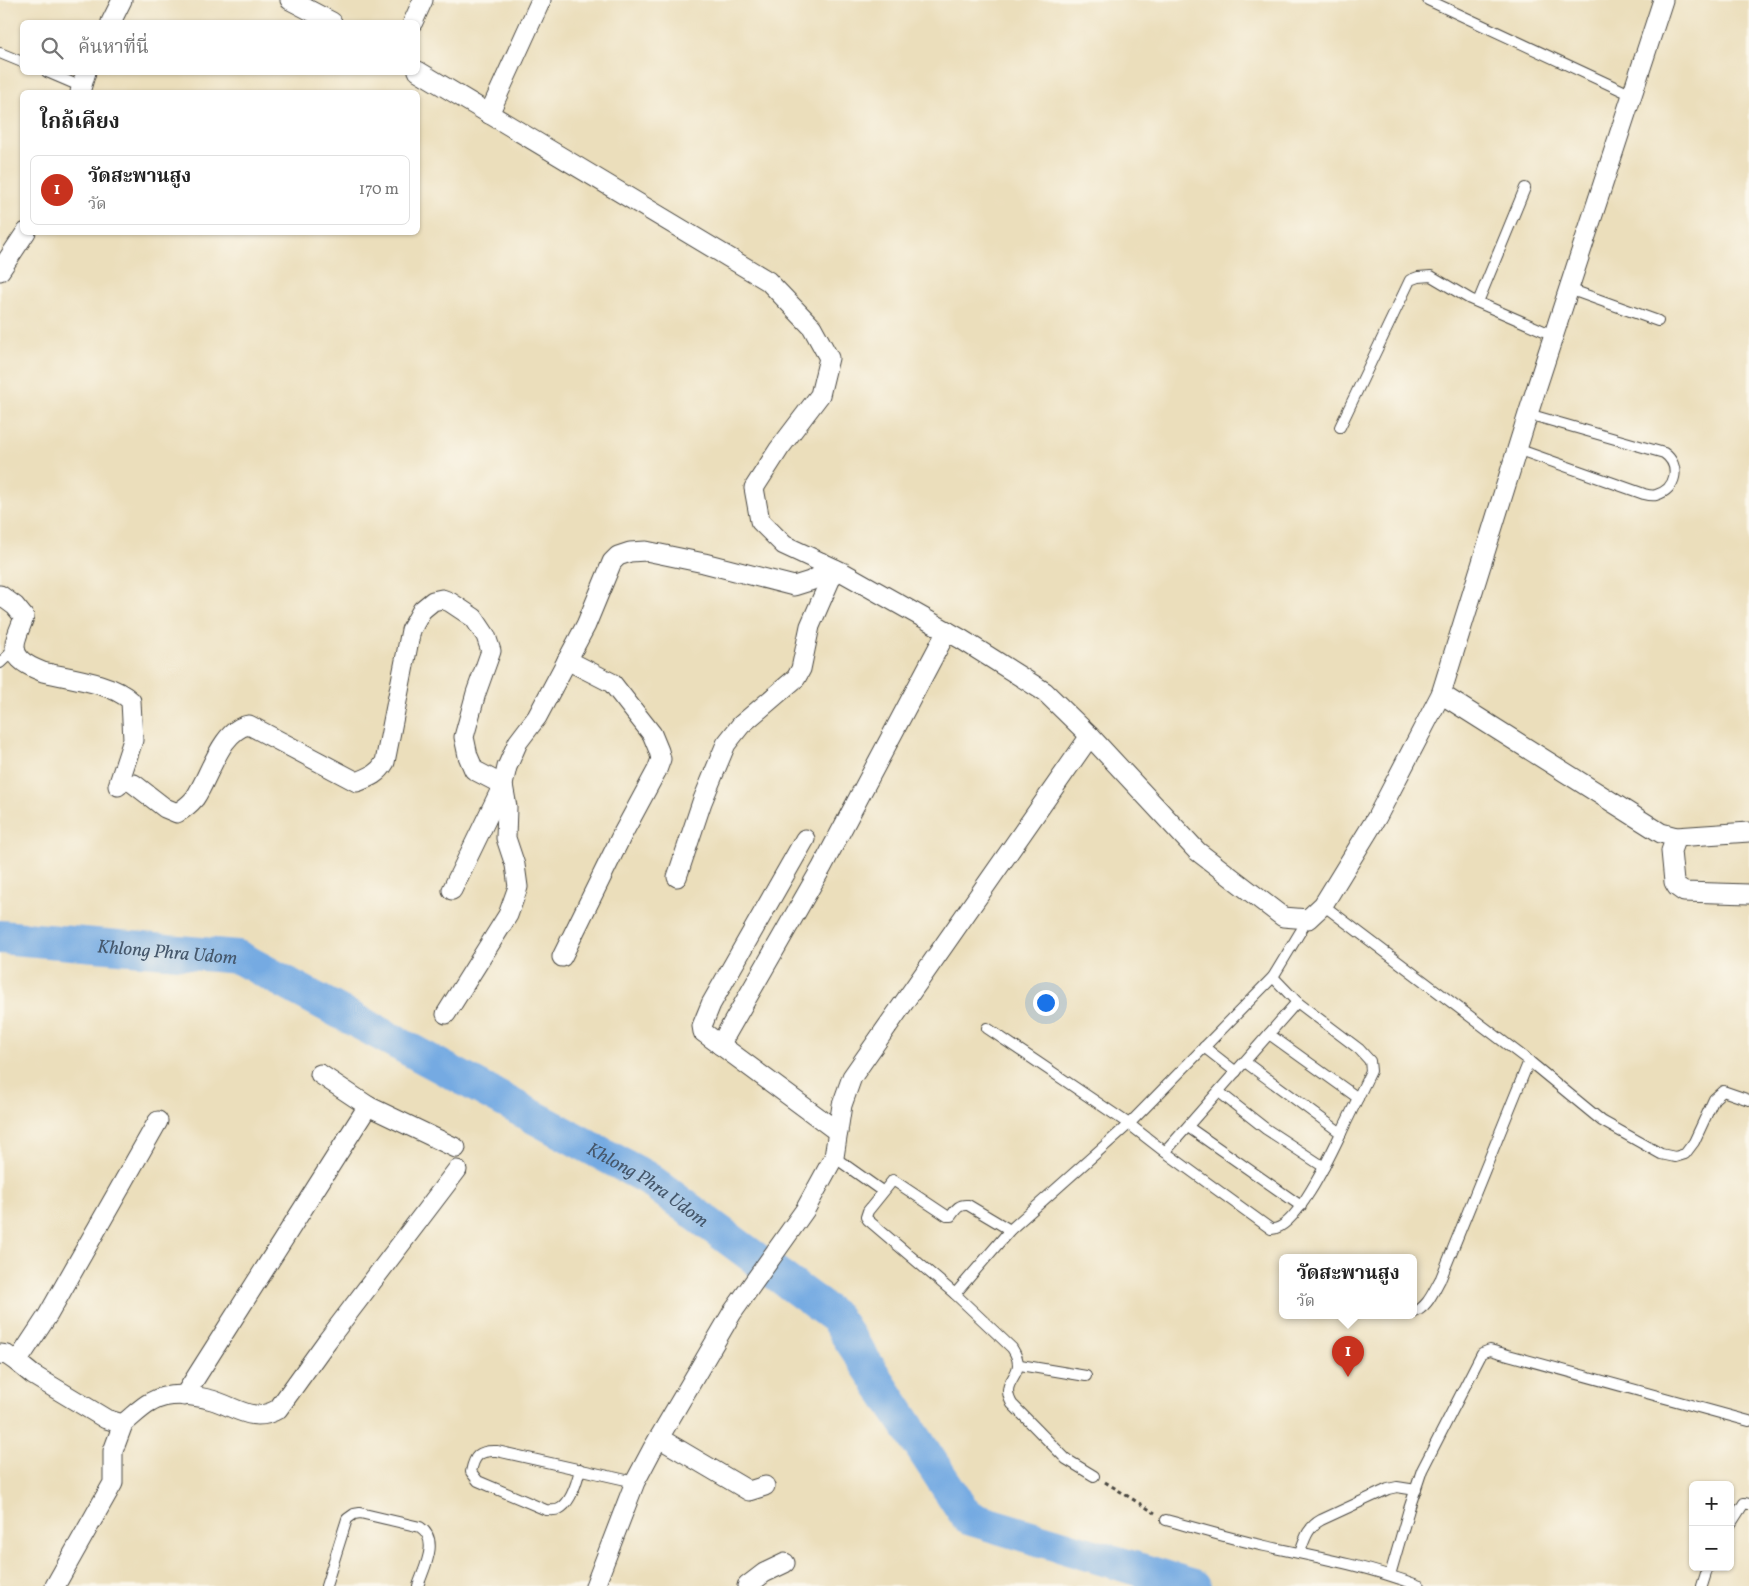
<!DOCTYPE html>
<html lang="th">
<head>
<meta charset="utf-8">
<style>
	:root { --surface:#fff; --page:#f6f6f6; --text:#222; --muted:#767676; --line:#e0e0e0; --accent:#c8321e }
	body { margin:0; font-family:Vollkorn,"Noto Serif Thai",serif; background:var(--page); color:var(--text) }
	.controls { position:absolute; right:15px; bottom:15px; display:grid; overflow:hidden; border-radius:8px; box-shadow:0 1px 4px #0004 }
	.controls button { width:45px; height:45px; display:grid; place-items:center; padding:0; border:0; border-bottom:1px solid var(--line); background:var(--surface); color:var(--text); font:25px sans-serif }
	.you { position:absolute; left:1045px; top:1002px; width:18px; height:18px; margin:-12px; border:4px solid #fff; border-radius:50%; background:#1a73e8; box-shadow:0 0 0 8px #1a73e833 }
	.badge { display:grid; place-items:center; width:32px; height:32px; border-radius:50%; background:var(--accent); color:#fff; font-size:16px; font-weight:700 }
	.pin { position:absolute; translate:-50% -41px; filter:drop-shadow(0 1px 2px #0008) }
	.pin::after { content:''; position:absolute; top:26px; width:18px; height:15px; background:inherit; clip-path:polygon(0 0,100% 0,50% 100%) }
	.popup { position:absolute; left:1279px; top:1254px; width:138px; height:65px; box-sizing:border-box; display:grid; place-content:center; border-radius:8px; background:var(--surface); filter:drop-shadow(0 1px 4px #0005); font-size:16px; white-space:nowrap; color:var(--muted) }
	.popup b { font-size:19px; color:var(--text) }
	.popup::after { content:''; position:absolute; left:50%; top:100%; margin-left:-10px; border:10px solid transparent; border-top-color:var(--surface) }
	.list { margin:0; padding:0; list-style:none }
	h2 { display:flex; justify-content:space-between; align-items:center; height:65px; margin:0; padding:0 20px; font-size:21px }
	h2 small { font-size:16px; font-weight:400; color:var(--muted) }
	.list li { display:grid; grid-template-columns:32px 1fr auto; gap:15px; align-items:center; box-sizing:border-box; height:70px; margin:0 10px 10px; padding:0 10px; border:1px solid var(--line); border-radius:8px }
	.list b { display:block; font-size:19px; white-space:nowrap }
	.list p { margin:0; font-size:16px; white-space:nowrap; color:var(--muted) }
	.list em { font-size:16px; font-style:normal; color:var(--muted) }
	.icon { flex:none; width:28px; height:28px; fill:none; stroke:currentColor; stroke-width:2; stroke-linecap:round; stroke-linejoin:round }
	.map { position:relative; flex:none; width:1749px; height:1586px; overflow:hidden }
	.search { position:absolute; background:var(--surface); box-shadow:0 1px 4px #0004; left:20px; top:20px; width:400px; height:55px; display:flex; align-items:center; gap:12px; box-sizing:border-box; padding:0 18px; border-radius:8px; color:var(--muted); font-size:19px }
	.panel { position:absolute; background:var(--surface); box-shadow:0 1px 4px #0004; left:20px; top:90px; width:400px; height:145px; border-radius:8px }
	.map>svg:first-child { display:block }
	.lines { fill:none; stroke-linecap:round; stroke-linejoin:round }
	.river { stroke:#75aae2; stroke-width:34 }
	.lane-casing { stroke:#484641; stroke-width:12 }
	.street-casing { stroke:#484641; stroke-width:21 }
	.path { stroke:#484641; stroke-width:3; stroke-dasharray:4 4; stroke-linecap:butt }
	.lane { stroke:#fff; stroke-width:10 }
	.street { stroke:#fff; stroke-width:19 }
	.labels { text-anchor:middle; stroke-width:4; stroke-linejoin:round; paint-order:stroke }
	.water-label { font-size:19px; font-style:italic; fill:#45576b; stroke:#fbf7ec }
</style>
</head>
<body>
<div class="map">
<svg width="1749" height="1586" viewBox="0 0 1749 1586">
	<rect width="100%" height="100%" fill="#fbf7ec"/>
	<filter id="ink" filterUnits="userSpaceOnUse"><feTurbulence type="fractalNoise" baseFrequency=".02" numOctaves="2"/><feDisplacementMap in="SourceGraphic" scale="10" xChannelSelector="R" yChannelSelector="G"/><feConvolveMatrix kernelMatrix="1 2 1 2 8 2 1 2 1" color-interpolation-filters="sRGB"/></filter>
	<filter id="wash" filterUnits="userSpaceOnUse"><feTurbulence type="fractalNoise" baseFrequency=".0096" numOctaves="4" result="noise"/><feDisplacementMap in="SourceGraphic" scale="20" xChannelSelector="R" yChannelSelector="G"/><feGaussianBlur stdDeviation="1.12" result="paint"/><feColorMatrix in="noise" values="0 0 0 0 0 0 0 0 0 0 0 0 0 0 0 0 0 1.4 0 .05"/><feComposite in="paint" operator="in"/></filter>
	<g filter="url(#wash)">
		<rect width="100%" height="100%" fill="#ebdebb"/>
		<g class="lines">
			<path class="river" id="s1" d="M0,937L238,957L647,1178L836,1318L968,1518L1194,1586"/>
		</g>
	</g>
	<g filter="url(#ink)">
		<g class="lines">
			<defs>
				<g id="lane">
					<path d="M1428,0L1632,95"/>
					<path d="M0,53L22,62"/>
					<path d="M47,72L82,87"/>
					<path d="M1569,289L1658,321"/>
					<path d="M1478,302L1525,188"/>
					<path d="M1340,427L1410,280L1418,277L1431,276L1470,299L1553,335"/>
					<path d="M1517,449L1644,494C1648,495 1653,496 1656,495C1677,489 1681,465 1664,453L1528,414"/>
					<path d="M0,663L14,650"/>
					<path d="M1323,905L1529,1061L1602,1121L1661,1154L1675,1157L1685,1154L1694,1142L1714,1099L1723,1091L1749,1100"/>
					<path d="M1273,977L1297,1002L1359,1049L1370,1061L1371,1071L1341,1133"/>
					<path d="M987,1028L1129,1124L1165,1152L1271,1229C1295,1231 1331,1154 1341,1133L1245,1062"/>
					<path d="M1269,1034L1358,1098"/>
					<path d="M1204,1047L1236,1072"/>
					<path d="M1219,1092L1266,1129L1324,1167"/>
					<path d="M1188,1127L1301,1206"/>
					<path d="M1165,1152L1297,1002"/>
					<path d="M834,1157L882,1191"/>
					<path d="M1010,1230L968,1205C959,1204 956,1209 951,1216H947L893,1180L868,1211L866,1217L868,1220L955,1294L1012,1348C1031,1377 997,1377 1012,1404L1066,1459L1094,1476"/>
					<path d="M955,1294L1010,1230L1129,1124L1273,977L1308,919"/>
					<path d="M1413,1313C1428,1307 1433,1292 1441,1278L1529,1061"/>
					<path d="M1020,1365L1086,1376"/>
					<path d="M580,1469C577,1482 571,1503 559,1509C555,1511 551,1510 546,1510L478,1481L471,1472C474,1456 479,1450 497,1451L635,1482"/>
					<path d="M1166,1520C1199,1529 1232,1539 1265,1546C1318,1557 1370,1567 1420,1586"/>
					<path d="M1730,1525L1744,1503L1749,1504"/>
					<path d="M1300,1552C1305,1538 1308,1527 1321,1520L1388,1489L1397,1487L1416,1490"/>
					<path d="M1390,1575L1409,1509L1422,1470L1482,1353L1490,1350L1749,1421"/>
					<path d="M326,1586L347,1519L354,1514L360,1513L420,1527C440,1540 424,1568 418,1586"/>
					<path d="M1702,1586L1708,1567"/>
				</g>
				<g id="street">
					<path d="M290,0L332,22"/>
					<path d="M111,22L122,0"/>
					<path d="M413,22L423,0"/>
					<path d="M418,71L768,281L812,327L829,358L820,395L779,449L754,488L760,521L784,545L842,572L961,639L1045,692L1090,736L1197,851L1283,917L1308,919L1323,905L1377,817L1441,694L1528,414L1663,0"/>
					<path d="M80,92L86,72"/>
					<path d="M489,114L541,0"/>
					<path d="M0,271L26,232"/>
					<path d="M0,595L15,606L24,617C22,624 19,629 17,636C9,657 25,665 43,672C69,678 113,683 131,701L133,740L118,786"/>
					<path d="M1441,694L1661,833L1676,837L1749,832"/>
					<path d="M134,784L165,808L177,813C184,809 190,804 195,798C210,776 221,729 249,725L357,782C370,777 378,774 385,762L411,630L422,610L433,601L442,599L450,602L474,618L486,636L491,651L476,693L464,737L468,756L474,770L503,785L452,890"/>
					<path d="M1676,837L1671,851L1674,882L1677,887L1684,892L1749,894"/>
					<path d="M805,839L711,1004L702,1026L703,1032L838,1132"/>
					<path d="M677,877L702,802L726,744L741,725L796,678L801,669L810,626L835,569"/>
					<path d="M562,957L622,835L657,770L661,759L659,751L652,734L612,683L567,660"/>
					<path d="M446,1014L508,915L518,887L515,865L506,838L507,807L503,785L507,767L518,742L537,717L586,625L612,562L618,556L630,552L646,551L704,563L794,586L810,581L822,575L823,563"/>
					<path d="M720,1045L822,867L947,631"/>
					<path d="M368,1106L456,1148"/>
					<path d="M0,1354L7,1355L17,1362L33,1375L106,1419L123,1424L113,1451V1483L55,1586"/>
					<path d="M17,1362L48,1315L158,1121"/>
					<path d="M184,1396L368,1106L320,1074"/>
					<path d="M123,1424C132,1417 141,1407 151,1402C168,1392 194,1395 212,1400C236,1407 253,1424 278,1409L327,1341L457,1170"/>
					<path d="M659,1438L749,1491L765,1486"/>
					<path d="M595,1586L635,1482L653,1448L732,1313L805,1210L834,1157L842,1105L852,1077L1090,736"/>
					<path d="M747,1586L764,1573L785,1563"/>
				</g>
			</defs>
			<use href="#lane" class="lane-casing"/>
			<use href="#street" class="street-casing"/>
			<path class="path" d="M1105,1482L1155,1513"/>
			<use href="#lane" class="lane"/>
			<use href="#street" class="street"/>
		</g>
	</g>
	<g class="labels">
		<g class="water-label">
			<text dy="7" stroke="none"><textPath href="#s1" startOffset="168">Khlong Phra Udom</textPath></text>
			<text dy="7" stroke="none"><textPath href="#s1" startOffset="708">Khlong Phra Udom</textPath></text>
		</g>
	</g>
</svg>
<div class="controls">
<button>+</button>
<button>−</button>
</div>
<div class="you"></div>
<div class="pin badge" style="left:1348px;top:1377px">1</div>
<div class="popup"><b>วัดสะพานสูง</b>วัด</div>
<div class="search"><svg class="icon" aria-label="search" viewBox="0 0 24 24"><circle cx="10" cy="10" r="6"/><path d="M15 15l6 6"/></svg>ค้นหาที่นี่</div>
<section class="panel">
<h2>ใกล้เคียง<small></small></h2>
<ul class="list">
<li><span class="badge">1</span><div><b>วัดสะพานสูง</b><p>วัด</p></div><em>170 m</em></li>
</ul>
</section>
</div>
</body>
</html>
